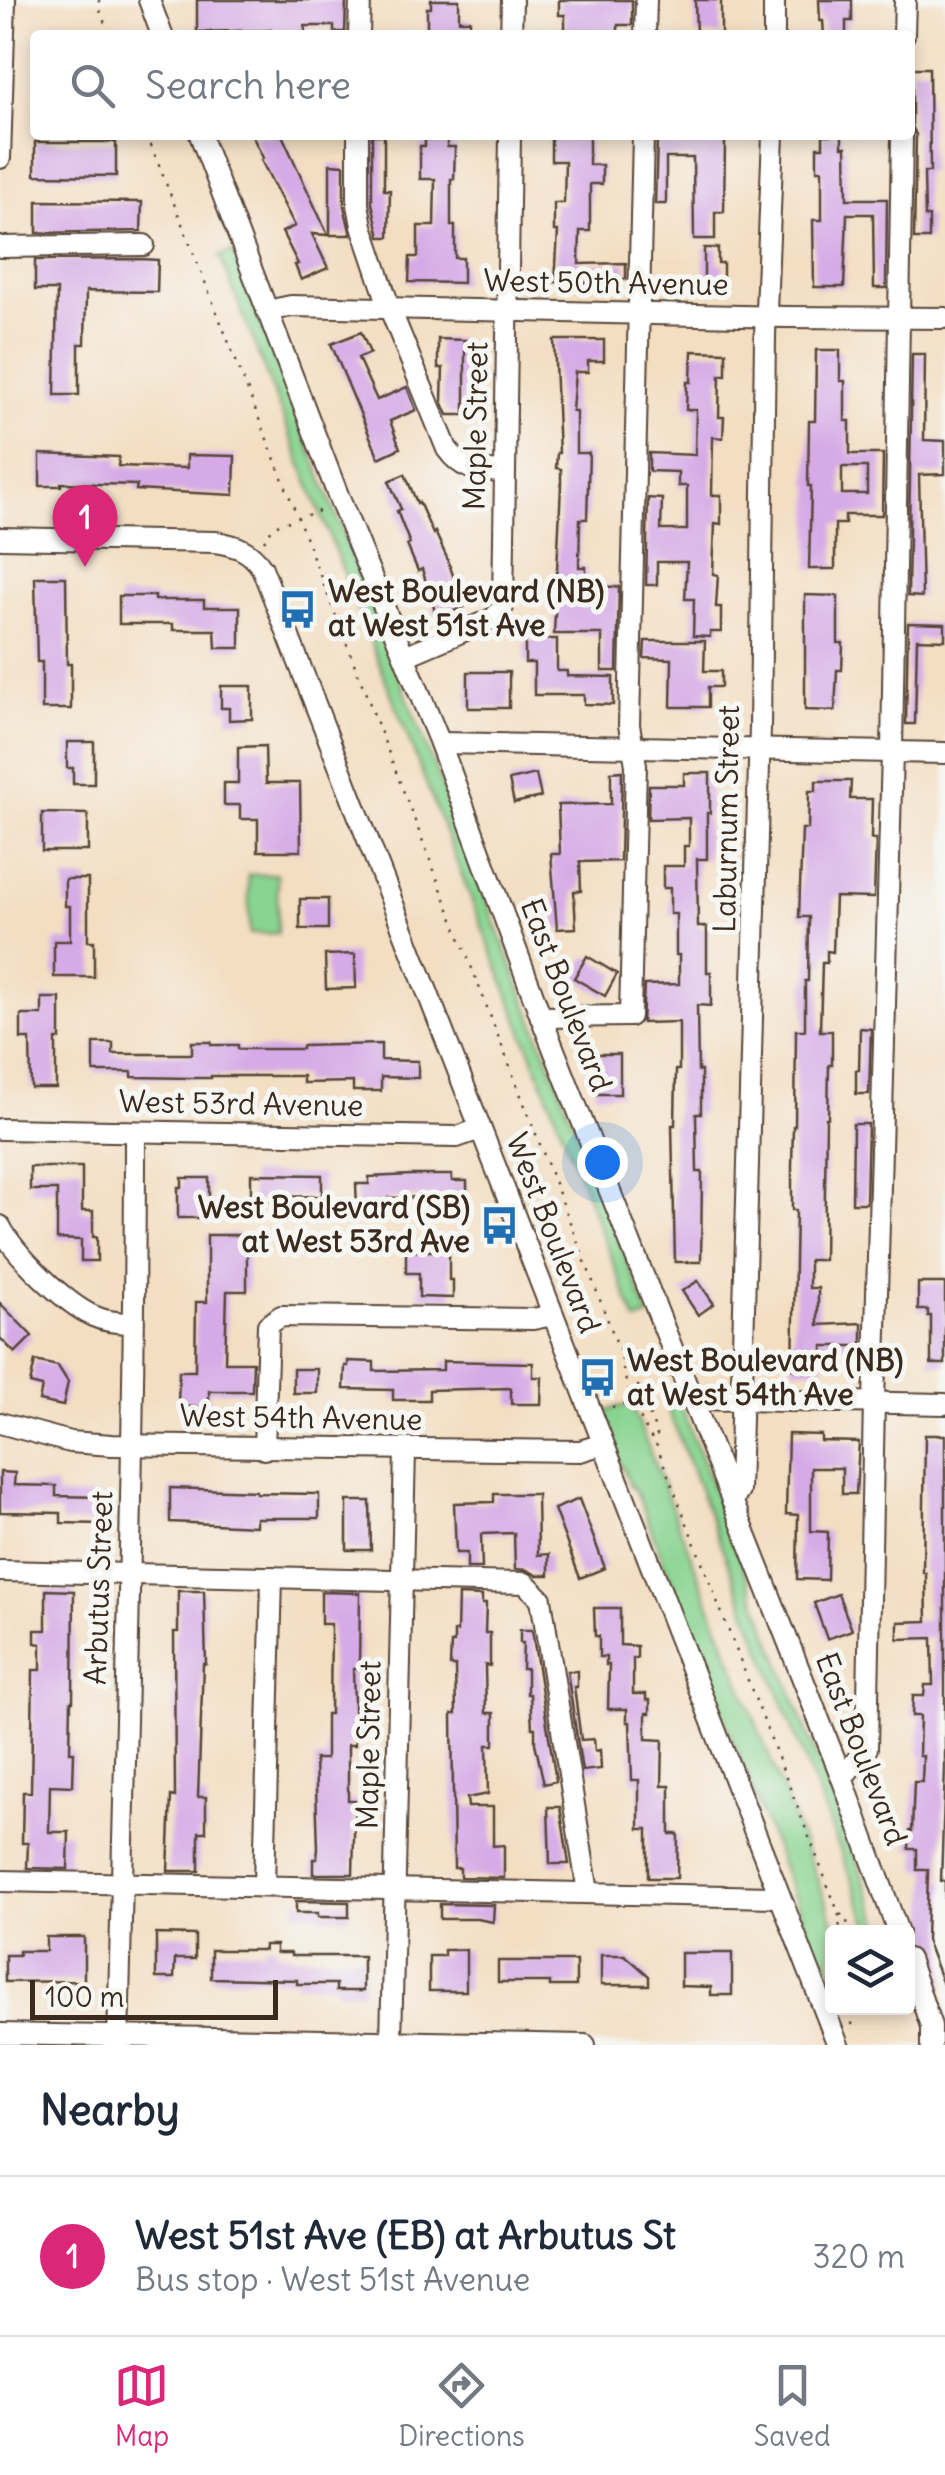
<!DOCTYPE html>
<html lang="en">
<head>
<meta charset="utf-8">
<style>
	:root { --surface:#fff; --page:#f2f2f3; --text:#1f2937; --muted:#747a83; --line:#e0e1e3; --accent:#db2777 }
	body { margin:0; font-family:Delius,sans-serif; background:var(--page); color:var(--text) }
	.controls { position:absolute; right:30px; bottom:30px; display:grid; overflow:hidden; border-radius:10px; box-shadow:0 5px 15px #0003 }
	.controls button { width:90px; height:90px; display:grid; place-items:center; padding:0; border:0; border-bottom:2px solid var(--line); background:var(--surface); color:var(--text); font:50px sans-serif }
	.scale { position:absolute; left:30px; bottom:25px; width:248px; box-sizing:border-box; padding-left:10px; border:5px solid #3b2a1e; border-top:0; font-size:28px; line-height:35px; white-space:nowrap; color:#3b2a1e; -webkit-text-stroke:8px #f6f6f2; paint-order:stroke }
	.you { position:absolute; left:602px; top:1162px; width:35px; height:35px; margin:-25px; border:8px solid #fff; border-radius:50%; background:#1a73e8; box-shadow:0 0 0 15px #1a73e833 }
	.badge { display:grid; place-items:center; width:65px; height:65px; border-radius:50%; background:var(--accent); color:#fff; font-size:32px; font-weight:700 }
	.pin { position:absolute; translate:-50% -82px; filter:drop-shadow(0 2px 5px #0008) }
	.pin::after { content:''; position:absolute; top:52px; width:35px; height:30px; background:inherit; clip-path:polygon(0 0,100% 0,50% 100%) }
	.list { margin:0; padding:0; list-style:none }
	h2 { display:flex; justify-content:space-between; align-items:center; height:130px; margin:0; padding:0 40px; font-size:42px }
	h2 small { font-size:32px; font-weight:400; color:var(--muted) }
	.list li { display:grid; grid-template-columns:65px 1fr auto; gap:30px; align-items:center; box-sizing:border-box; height:160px; padding:0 40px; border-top:2px solid var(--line) }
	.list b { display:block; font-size:38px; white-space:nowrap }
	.list p { margin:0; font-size:32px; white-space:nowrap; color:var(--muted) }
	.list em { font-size:32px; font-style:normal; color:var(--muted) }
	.icon { flex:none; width:55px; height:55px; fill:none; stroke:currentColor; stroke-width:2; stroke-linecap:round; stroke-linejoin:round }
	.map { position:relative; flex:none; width:945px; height:2045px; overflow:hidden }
	.search { position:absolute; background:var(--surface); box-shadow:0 5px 15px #0003; left:30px; right:30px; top:30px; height:110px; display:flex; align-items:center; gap:25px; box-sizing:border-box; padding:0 35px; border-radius:10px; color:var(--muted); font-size:38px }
	.sheet { height:290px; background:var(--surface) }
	nav { display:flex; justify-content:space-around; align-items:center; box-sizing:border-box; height:140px; border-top:2px solid var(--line); background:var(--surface); font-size:28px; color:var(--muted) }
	nav a { display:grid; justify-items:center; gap:5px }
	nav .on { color:var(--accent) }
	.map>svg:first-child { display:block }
	.green { fill:#89d491; stroke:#627f58; stroke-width:2.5 }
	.building { fill:#d5aae6; fill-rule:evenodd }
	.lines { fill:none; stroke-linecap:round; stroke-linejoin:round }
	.minor-casing { stroke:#574537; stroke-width:24 }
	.path { stroke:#574537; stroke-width:2.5; stroke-dasharray:2.5 8; stroke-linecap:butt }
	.minor { stroke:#fff; stroke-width:20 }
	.labels { text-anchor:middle; stroke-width:10; stroke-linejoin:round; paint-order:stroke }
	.street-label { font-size:30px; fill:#3b2a1e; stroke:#f6f6f2 }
	.poi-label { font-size:30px; font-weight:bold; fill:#3b2a1e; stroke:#f6f6f2; text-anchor:start }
</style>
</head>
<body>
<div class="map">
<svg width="945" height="2045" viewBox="0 0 945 2045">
	<rect width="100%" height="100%" fill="#f6f6f2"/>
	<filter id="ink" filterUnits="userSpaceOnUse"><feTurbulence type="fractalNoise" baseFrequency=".01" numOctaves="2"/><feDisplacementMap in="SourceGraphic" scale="20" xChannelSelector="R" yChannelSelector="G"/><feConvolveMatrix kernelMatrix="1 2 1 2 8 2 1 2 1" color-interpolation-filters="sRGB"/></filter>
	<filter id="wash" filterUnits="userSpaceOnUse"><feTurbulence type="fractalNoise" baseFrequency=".0048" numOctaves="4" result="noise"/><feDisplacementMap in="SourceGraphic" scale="40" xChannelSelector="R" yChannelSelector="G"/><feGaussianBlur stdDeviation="2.25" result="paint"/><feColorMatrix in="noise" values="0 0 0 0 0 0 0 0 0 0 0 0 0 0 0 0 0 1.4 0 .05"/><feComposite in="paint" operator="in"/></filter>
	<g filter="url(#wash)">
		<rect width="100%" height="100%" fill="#f3dec2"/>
		<g class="green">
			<path d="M233,251L649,1317L636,1321L220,256Z"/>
			<path d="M277,874L278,933L250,934L248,875Z"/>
			<path d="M677,1395L884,1932H872L664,1399Z"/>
			<path d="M621,1406H632L838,1932H832V1983L829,1975L832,1973L825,1957L818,1958L636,1491L630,1485L612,1445L614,1437L605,1411Z"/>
		</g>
		<g id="blocks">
			<g class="building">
				<path d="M197,0H346L345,32H334V26H305V34H271V30L197,32Z"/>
				<path d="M431,0H459V20H470V35H427V8H431Z"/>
				<path d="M559,0H632V25H618V35H565V15H559Z"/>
				<path d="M695,0H721V35H696Z"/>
				<path d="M819,0H852V21H846V35H824L823,21H820Z"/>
				<path d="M912,68H929L930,172H924L925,217H929V239H914L916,135L912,126Z"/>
				<path d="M252,135H282L328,235L312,234L328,268L301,280L295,265L298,264L282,232L295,226L261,160L263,158Z"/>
				<path d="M372,135H384V190H390L389,237H380L372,203Z"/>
				<path d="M425,135H447V147H455L454,179H451V226H455V258H463V283L409,282L410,257H418V226H434L435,179H420V146H425Z"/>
				<path d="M551,135H589V165H602V184H590V231H580L579,264L626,263V279L590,278V283L555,282L558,231H554V203H564L565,161H551Z"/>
				<path d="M823,135H842V147H846L847,199H887L886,288H874L873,214H847L844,287H814L813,220H822V170H817V147H823Z"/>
				<path d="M657,139L725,141L724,212H715V239H694L693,158H666V204H655Z"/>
				<path d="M35,142H116V176L35,175Z"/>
				<path d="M330,164L344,165V206L351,235H330Z"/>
				<path d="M37,201L142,202L141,231L37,233Z"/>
				<path d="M704,248H718V263H723V281H704Z"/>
				<path d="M141,259L158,260L157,292L86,291L85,344H79V395H55L57,290H35V260Z"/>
				<path d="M361,332L370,353L358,358L377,400L407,387L416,410L390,421L400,448L379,458L331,344Z"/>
				<path d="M438,339L465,340V415H448L442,401L443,368H438Z"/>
				<path d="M554,340H604V361H588V372H575L572,411H576V453H589L587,519H580L579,567H586V586L619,587L617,671H602V634H554L561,485V469L556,468L557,453H559Z"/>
				<path d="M816,350H840V381H845V421H850V454H883L882,515H845V524H835V569H809L811,486H808L809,421H815ZM842,467H867V494H842Z"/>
				<path d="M692,351L726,352V375H720L719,417H724L723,438L713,437L712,495H721V524L715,523L713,574L718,575L716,607H721V632H710V637L693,636L694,599H685L687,562H657V585H646L648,498L662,499L661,530H687V486H678V472L649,471V453L695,455L696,410H686L687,382H691Z"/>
				<path d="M912,354H925L924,440L945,441V474L919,475L922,597L908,596Z"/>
				<path d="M40,454L119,457L118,466L187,468V455L235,456L234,495L136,490L137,485L61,483V486H40Z"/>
				<path d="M405,474L417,503L419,502L433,534L435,532L447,558L464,607L437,618L422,569L418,571L407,545L410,544L397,511L401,509L389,481Z"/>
				<path d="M35,577H66L67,664H71V709H42V662H37Z"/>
				<path d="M805,595L838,596V643H843L842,670H837L835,711L805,710Z"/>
				<path d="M119,596H155V600H204V607H240V648H216L215,630H173V624H119Z"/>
				<path d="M908,623L945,624V640L917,639L915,724H906Z"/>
				<path d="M525,639H557V671H567V676L613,677V705L584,704V695H534V663H525Z"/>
				<path d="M645,641H705L704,671H721V687H708V707H671L672,659L644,658Z"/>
				<rect x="468" y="672" width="41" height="36"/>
				<path d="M221,686H252V719L229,720V708H221Z"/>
				<path d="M67,742H94V784H73V768H67Z"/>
				<path d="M265,746L266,783H300L301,851H258V819H240V805H224V783H238V747Z"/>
				<path d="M622,771L620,861L580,862L581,891H574L576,928L557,929L551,854H560L558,805L611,804V772Z"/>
				<path d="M684,773H710V813H707V859H697L698,927H707V972H711V1006L697,1005L698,1071H701V1114H696L697,1172H702L701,1262H675L672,1125H675L676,1070H679V1022L642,1023L644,985L679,984V955H676V914H670V888H663V866H684V846H689V818L648,819L649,785H684Z"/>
				<path d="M536,774L541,797L514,803L509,780Z"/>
				<path d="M816,781H851L850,799H872L871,839H876L874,898L835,897L833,952L827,951V963H822L820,1031H832V1065H829L828,1118H826L824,1260H809V1288H818V1325L862,1323V1346H823V1369H793L796,1210H792V1166L793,1126H795L796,1030H805V981H808L809,917H799L802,829H808L809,791H816Z"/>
				<path d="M42,813L88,814V851H42Z"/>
				<path d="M65,879H88V941H94V977H54V941H70V906H65Z"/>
				<rect x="300" y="899" width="28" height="30"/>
				<path d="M355,954L356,988L326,989L325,955Z"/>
				<path d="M587,956L617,974L605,996L574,978Z"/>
				<path d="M42,998H60V1039H56V1088H31L30,1039H21V1015H42Z"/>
				<path d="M860,1028L871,1029L869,1094H856V1070H859Z"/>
				<path d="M192,1042H211V1045H238V1049H302V1046L381,1044V1060L418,1061V1078L381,1077V1091H353V1082L303,1083V1076H211V1078H192L132,1077V1072H94V1043H113V1054H192Z"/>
				<rect x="595" y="1054" width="25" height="40"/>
				<path d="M853,1124H868L866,1203H852Z"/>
				<path d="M30,1167H82V1211H93V1237H97V1261H81V1240L57,1239V1190H30Z"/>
				<path d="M251,1174L322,1175V1196L278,1197V1202H251Z"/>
				<path d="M412,1175H452V1181H467V1200H454V1205H429V1197L389,1198V1207L357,1208L356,1184H369V1177Z"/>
				<path d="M182,1178H209V1218H178V1187H182Z"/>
				<path d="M207,1235H247V1291H227L225,1362H253L252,1391H209V1407H178L179,1371H195L196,1302H207Z"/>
				<path d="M406,1251H449V1280H453V1298L419,1297V1273H406Z"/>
				<path d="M698,1281L714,1304L698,1315L682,1291Z"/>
				<path d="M918,1283H945V1364H931V1316H928V1310H918Z"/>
				<path d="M0,1303L32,1336L15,1353L0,1338Z"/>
				<path d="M35,1361L58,1366L68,1382L63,1406L39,1401L42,1387L30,1384Z"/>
				<path d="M348,1361L374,1362V1371L443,1370V1361L533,1363V1377H542L541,1404H511V1388L429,1390V1400H393V1390L344,1389L345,1366H348Z"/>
				<rect x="293" y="1369" width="24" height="24"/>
				<path d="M788,1434L821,1435V1441L859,1442L856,1494H842V1468H811V1531L828,1532L827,1580L797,1579L798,1515L786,1514Z"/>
				<path d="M925,1435H945V1769L941,1881H945L944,1987L926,1940L928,1870H917V1849H909L910,1831H912L914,1782H922L923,1756H919L920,1716H912L913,1696H924L925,1685H933L932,1638L898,1639V1622L927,1621L926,1573H923Z"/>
				<path d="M0,1472L15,1473L14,1485L56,1486V1496L101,1497L100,1524L61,1523V1513L0,1512Z"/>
				<path d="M170,1488L256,1491V1493L319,1494V1518H256V1526L170,1522Z"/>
				<path d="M494,1494H537L538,1555L549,1554V1575H537L527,1570L515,1569L514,1533L481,1534L482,1568H467V1553H456L454,1503L494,1502Z"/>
				<path d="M579,1499L605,1568L580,1578L554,1509Z"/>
				<path d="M347,1501H370L371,1550H347Z"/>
				<path d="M46,1590L74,1591L73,1701H71L70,1752H74L73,1786L50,1785L49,1832H69L68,1869L27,1868L28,1843H22L23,1792H31L33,1670H41V1644L35,1643V1630H46Z"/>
				<path d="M178,1591H204L206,1664H203L198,1797H206V1832H199V1871H168L171,1796L175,1797L174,1632H178Z"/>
				<path d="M321,1592L360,1593L359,1668H353L355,1745H348V1800H355L353,1874H313V1859H317L318,1848L315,1759H326V1714H330L331,1624H321Z"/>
				<path d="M838,1594L852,1630L827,1639L814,1603Z"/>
				<path d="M458,1595L482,1596V1604H486L485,1633H490V1666L485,1665L486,1713H494V1745H487L488,1794L467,1798L468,1807H493V1846L504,1845V1878L460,1877V1868H454L452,1714H456L455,1666H450L451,1643H454V1632H457Z"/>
				<path d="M594,1608H620V1645L637,1646V1658H633V1694H646V1700H650V1713H646V1739L663,1740L662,1786H670V1834H678L677,1878H648V1829H639V1780H632L630,1722H627V1709H608L609,1665H606V1657H599V1636H595Z"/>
				<path d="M520,1630H532L556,1781L544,1784L535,1743V1728H532L530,1694H527V1669H522L523,1643H520Z"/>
				<path d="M567,1671H577V1687H574L581,1740L594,1739L595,1751L600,1750L601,1769L582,1771Z"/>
				<path d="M548,1807H560L569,1864H550Z"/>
				<path d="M296,1901L349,1902V1917H318V1913H296Z"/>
				<path d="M440,1904L494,1905L493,1922L477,1919H440Z"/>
				<path d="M156,1934L195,1935V1959H175L174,1978H156Z"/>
				<path d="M46,1937H84V1981L5,1982V1955H19V1951H46Z"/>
				<path d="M264,1945H276V1953H291V1956H363V1991H336V1984H297V1980L211,1978V1950H264Z"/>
				<path d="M444,1950H466V1991H429V1956H444Z"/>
				<path d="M681,1953H732V1995H711V1987L681,1986Z"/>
				<path d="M601,1955H625L649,1976V1985H601Z"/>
				<path d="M498,1961H576V1986H550V1982H498Z"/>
			</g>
		</g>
	</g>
	<g filter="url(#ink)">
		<use href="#blocks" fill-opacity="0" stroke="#574537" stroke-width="2.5"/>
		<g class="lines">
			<defs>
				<g id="minor">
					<path d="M149,0L162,35"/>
					<path d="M359,35L360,0"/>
					<path d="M511,35L512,0"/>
					<path d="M645,35L646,0"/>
					<path d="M774,35V0"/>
					<path d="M904,35L905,0"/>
					<path d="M200,135L341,503L440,743L541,1017L842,1778L898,1932"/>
					<path d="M358,135V204L362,226L390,309L447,449C464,472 477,470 504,472"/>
					<path d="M0,158L5,0"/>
					<path d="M0,247L144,245"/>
					<path d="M267,311L291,306L786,317L945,318"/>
					<path d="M0,538L215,542C236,545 250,550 262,568L838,2045"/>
					<path d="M405,656L494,618L503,607L510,135"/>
					<path d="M440,743L945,753"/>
					<path d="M541,1017L630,1016L636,765L629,725L643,135"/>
					<path d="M0,1129L457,1137L480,1129"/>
					<path d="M0,1226C14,1254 65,1303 93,1316C106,1322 120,1323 133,1323"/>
					<path d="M692,1399L945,1404"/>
					<path d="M0,1423L70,1442L112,1445L580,1451L603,1444"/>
					<path d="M264,1449L268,1325L281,1316L533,1319L553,1315"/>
					<path d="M732,1501L739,1491L760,727L765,336L773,135"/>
					<path d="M0,1571L525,1583L541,1599L588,1892"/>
					<path d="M842,1778L867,1748L874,1402L892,752L902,135"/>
					<path d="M0,1881L779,1897"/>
					<path d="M264,1885L272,1577"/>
					<path d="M908,1959L931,2026V2045"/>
					<path d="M0,2034L585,2045"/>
					<path d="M391,2041L405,1450"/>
					<path d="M118,2045C125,1741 135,1437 135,1133"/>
				</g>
			</defs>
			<use href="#minor" class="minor-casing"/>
			<g class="path">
				<path d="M99,0V7L109,35"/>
				<path d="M147,135L298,518L622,1357C620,1375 643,1431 656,1444"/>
				<path d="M264,541L274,526L325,509"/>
				<path d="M623,1358L629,1363L657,1434L656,1444L839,1914L838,1921L842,1932"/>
				<path d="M612,1407L667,1393"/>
				<path d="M840,1914L845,1917L851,1932"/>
				<path d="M852,2025L854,2008"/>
			</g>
			<use href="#minor" class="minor"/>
		</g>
	</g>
	<defs>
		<symbol id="bus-bare" viewBox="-9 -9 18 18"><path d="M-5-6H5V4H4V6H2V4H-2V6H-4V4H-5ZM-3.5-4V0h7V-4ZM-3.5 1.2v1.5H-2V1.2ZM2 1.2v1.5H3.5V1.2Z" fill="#1f6fb2" stroke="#f6f6f2" stroke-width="2.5" paint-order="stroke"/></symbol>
	</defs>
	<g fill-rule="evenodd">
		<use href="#bus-bare" x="270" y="582" width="55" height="55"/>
		<use href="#bus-bare" x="472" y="1198" width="55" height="55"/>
		<use href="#bus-bare" x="570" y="1350" width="55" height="55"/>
	</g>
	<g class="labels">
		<g class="street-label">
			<text transform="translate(606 283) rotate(1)" y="10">West 50th Avenue</text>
			<text transform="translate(476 426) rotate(-89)" y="10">Maple Street</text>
			<text transform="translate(727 819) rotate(-89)" y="10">Laburnum Street</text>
			<text transform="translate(566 995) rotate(69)" y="10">East Boulevard</text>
			<text transform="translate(241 1104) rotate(1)" y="10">West 53rd Avenue</text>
			<text transform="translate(553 1233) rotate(69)" y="10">West Boulevard</text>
			<text transform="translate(301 1418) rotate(1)" y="10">West 54th Avenue</text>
			<text transform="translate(99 1588) rotate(-88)" y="10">Arbutus Street</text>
			<text transform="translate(369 1745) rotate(-89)" y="10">Maple Street</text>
			<text transform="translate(861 1749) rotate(69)" y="10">East Boulevard</text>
		</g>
		<g class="poi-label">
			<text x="328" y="602">West Boulevard (NB)<tspan x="328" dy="34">at West 51st Ave</tspan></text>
			<text x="470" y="1218" text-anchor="end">West Boulevard (SB)<tspan x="470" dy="34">at West 53rd Ave</tspan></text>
			<text x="627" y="1371">West Boulevard (NB)<tspan x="627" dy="34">at West 54th Ave</tspan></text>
		</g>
	</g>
</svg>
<div class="controls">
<button><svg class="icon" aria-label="layers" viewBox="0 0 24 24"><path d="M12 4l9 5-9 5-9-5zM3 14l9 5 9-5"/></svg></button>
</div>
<div class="scale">100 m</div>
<div class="you"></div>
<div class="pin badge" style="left:85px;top:567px">1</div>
<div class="search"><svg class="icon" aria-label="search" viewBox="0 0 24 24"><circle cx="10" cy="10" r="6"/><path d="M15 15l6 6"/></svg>Search here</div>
</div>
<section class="sheet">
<h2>Nearby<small></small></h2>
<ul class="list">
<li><span class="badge">1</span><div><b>West 51st Ave (EB) at Arbutus St</b><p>Bus stop · West 51st Avenue</p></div><em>320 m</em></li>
</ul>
</section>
<nav>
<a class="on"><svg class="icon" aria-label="map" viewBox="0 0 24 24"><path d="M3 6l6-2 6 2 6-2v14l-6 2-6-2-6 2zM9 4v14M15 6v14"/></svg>Map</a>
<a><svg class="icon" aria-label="directions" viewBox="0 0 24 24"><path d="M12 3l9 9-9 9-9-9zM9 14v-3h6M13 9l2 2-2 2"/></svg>Directions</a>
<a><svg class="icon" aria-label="saved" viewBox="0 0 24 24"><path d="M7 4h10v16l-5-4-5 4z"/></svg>Saved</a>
</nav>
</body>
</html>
